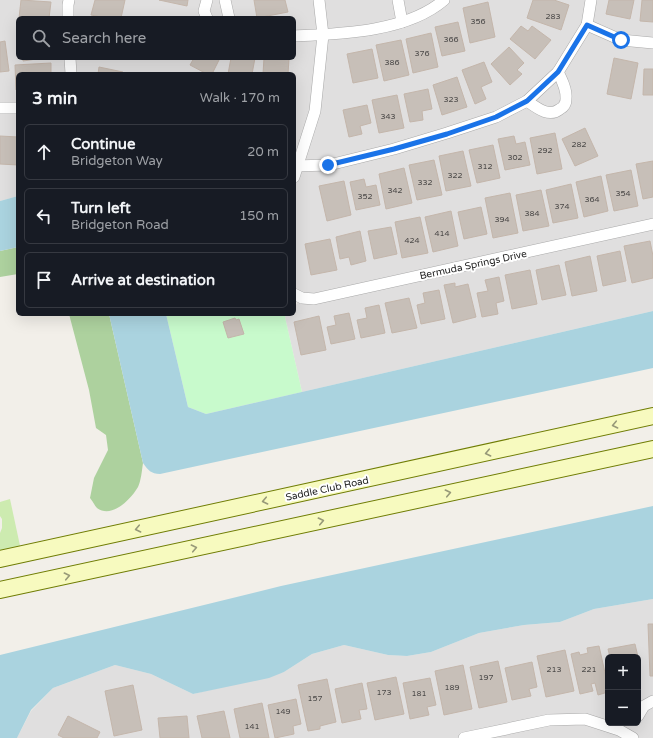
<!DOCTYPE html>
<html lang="en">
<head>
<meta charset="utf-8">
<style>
	:root { --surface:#171b24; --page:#20242c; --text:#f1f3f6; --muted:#9ea1a6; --line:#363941 }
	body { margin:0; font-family:"Varela Round",sans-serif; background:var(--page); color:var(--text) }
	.controls { position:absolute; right:12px; bottom:12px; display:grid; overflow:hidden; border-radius:6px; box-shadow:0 4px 16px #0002 }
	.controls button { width:36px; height:36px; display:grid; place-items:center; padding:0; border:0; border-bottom:1px solid var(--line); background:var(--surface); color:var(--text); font:20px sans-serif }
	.stop { position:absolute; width:12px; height:12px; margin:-9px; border:3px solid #1a73e8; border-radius:50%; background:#fff }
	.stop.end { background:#1a73e8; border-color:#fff; box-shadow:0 1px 4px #0008 }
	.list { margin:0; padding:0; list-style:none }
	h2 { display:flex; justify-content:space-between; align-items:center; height:52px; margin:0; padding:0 16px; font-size:17px }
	h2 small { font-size:13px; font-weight:400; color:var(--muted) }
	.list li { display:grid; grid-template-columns:26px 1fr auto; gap:12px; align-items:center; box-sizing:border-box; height:56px; margin:0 8px 8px; padding:0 8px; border:1px solid var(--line); border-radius:6px }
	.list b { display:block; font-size:15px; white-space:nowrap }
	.list p { margin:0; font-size:13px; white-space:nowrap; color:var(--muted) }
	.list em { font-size:13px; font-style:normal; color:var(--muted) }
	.icon { flex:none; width:22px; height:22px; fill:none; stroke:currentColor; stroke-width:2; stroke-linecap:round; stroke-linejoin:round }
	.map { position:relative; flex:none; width:653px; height:738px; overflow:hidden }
	.search { position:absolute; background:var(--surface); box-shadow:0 4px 16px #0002; left:16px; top:16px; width:280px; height:44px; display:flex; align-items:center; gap:10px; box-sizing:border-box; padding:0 14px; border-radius:6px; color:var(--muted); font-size:15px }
	.panel { position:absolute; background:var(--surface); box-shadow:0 4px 16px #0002; left:16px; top:72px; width:280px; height:244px; border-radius:6px }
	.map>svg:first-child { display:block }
	.residential { fill:#e0dfdf; fill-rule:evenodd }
	.grass { fill:#cdebb0 }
	.forest { fill:#add19e }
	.park { fill:#c8facc }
	.water { fill:#aad3df }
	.building { fill:#c7bfb8; stroke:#c4b6ab }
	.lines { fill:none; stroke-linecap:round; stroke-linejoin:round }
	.street-casing { stroke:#a9a9a9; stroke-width:12 }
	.secondary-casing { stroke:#707d05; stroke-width:18 }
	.street { stroke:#fff; stroke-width:11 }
	.secondary { stroke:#f7fabf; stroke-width:16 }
	.oneway { stroke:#979978 }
	.route { stroke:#1a73e8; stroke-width:5 }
	.labels { text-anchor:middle; stroke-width:4; stroke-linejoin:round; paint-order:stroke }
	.number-label { font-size:8px; fill:#4b4948 }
	.street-label { font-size:10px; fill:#222; stroke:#fff }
</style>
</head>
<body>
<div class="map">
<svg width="653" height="738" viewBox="0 0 653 738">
	<rect width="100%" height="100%" fill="#f2efe9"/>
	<g class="residential">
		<path d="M0,0H653V311L302,392L285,317L287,314H294V307L302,298L294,294V74H18V196L0,201ZM18,18H294V58H18Z"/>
		<path d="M653,599V738H17L31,711L53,688L115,665L151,674L193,694L284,672L312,654L344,645L388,655L407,656L431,652L479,633L524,625L560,622L594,609ZM608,657H638V723H608Z"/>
	</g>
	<path class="grass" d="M10,499L22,555L0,559V533L2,528V519L0,516V502Z"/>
	<g class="forest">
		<path d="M18,247V274L0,277V251Z"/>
		<path d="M69,314H109L143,463C142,470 141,481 138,487C131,499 112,519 97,508C95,506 92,500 90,498L94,478L108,450L106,435L96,428L89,390Z"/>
	</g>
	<path class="park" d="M166,314H287L285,317L302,392L206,414L188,407Z"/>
	<g class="water">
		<path d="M18,196V247L0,251V201Z"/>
		<path d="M653,311V368L160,474C151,474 148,470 143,463L109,314H166L188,407L206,414Z"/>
		<path d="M653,506V599L594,609L560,622L524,625L479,633L431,652L407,656L388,655L344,645L312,654L284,672L269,678L193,694L151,674L115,665L53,688L31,710L17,738H0V655L281,586Z"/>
	</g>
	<g class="building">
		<path d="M21,0L51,2L49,18H19Z"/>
		<path d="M95,0H125L121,18H106L91,15Z"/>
		<path d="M159,0H188L187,6Z"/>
		<path d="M254,0H285L288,12L257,18Z"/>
		<path d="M533,0H554L569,5L561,30L527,18Z"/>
		<path d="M609,0H634L630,19L606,14Z"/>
		<path d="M642,0H653V22L640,21Z"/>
		<path d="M488,2L495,37L470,43L463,8Z"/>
		<path d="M458,22L465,51L442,56L435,27Z"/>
		<path d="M521,26L528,31L532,26L551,40L535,59L510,39Z"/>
		<path d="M431,33L438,67L413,73L406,39Z"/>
		<path d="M401,40L409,75L384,81L376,45Z"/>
		<path d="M5,41L9,71L0,72V42Z"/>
		<path d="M509,47L524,63L517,70L522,74L510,85L491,64Z"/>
		<path d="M372,49L378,78L353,83L347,54Z"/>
		<path d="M23,58H43L23,61Z"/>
		<path d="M194,58H220L212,74H207L190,65Z"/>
		<path d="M231,58H255L252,74H228Z"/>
		<path d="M264,58L289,59L288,74H263Z"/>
		<path d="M614,58L638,63L631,99L607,94Z"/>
		<path d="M484,62L492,82L481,87L486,99L475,104L462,70Z"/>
		<path d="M51,63V74H18V90H16L15,65Z"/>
		<path d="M99,67L123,72V74H98Z"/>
		<path d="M644,69H653V95H643Z"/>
		<path d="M457,77L467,107L442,115L433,85Z"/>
		<path d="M428,89L432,109L422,111L423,120L410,122L404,94Z"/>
		<path d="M397,95L404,128L379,133L372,100Z"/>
		<path d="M367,105L371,123L360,126L362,134L349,137L343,110Z"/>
		<path d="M585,128L598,156L575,166L562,139Z"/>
		<path d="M555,133L562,169L537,174L530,138Z"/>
		<path d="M0,136L18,137V165L0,164Z"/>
		<path d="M514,136L516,144L525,142L530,165L505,170L498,139Z"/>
		<path d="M493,145L500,178L477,183L469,150Z"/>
		<path d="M463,151L471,186L446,191L439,156Z"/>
		<path d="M434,160L442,195L417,200L409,165Z"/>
		<path d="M653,161V197L643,199L636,164Z"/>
		<path d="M404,168L412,203L386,209L379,174Z"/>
		<path d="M631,170L638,206L614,211L606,175Z"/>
		<path d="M601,176L608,211L584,217L576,182Z"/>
		<path d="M364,179L366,187L376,185L380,205L356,210L350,182Z"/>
		<path d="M344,181L351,215L327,221L319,186Z"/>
		<path d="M571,184L578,218L553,223L546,190Z"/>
		<path d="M541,190L549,226L523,231L516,195Z"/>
		<path d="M510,193L518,233L493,238L485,198Z"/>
		<path d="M481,207L487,234L464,239L458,212Z"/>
		<path d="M451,211L458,246L433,252L425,217Z"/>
		<path d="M420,217L428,253L402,258L395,222Z"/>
		<path d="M391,227L397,254L374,259L368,231Z"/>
		<path d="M360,231L366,261L351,265L349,257L340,259L336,237Z"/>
		<path d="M330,239L337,270L311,275L305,244Z"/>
		<path d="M650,241L653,256V278L632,283L624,246Z"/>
		<path d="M620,251L626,281L603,286L597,256Z"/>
		<path d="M590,256L597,291L572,296L565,262Z"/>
		<path d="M559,265L566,295L542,300L536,270Z"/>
		<path d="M530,270L537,304L512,309L505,275Z"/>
		<path d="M499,277L504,301L496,303L498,314L482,317L477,293L488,291L485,280Z"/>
		<path d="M455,283V287L468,284L476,317L453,323L444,285Z"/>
		<path d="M439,290L445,319L421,324L417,305L425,303L423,293Z"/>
		<path d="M409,298L417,328L392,333L385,303Z"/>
		<path d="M379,305L385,333L361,338L357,320L367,318L365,308Z"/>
		<path d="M349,313L355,339L331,344L327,327L336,325L334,316Z"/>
		<path d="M319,316L326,350L301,355L294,322Z"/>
		<path d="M235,318L236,320L239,319L244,334L228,338L223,322Z"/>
		<path d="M648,624H653V676H650Z"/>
		<path d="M635,644L638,657H610L608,649Z"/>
		<path d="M599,646L608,686V692L598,695L595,683L591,684L593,691L580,694L571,654L579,652L580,655L588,653L587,648Z"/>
		<path d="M565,650L574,691L546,697L537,656Z"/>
		<path d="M498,661L507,702L479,708L470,667Z"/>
		<path d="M532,662L537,687L529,689L531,696L512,700L505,668Z"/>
		<path d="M463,665L472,709L444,715L435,671Z"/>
		<path d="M396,677L404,714L375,720L367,683Z"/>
		<path d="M430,678L436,705L427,707L429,715L410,719L403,683Z"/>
		<path d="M327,679L336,722L320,726V729L308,731L298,685Z"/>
		<path d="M362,683L367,709L359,710L361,719L342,723L335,689Z"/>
		<path d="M133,685L142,730L114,736L105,691Z"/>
		<path d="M296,699L301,724L293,726L294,734L275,738L268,705Z"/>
		<path d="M262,703L269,738H240L234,709Z"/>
		<path d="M224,711L230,738H202L197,716Z"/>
		<path d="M68,716L100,732L97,738H64L58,735Z"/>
		<path d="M187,716L189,738H160L158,718Z"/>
	</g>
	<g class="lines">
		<defs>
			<g id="street">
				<path d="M207,0L204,11L207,18"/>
				<path d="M225,0L229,18"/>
				<path d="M398,0L402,22"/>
				<path d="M68,18V5L69,0"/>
				<path d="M587,25L621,40L653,43"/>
				<path d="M294,36C340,34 407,32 444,0"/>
				<path d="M70,58L71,74"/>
				<path d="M527,101C537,108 549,118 560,109C564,107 566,103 566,99C567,90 562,80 558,72"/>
				<path d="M0,108H18"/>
				<path d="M294,166L329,165L394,149L447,133L496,117L527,101L558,72L587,25L591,0"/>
				<path d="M294,177L315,111L323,35L319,0"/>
				<path d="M294,294L302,298L314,299L653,224"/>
				<path d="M638,716L644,706L653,701"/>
				<path d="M464,738L549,720L585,719L619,730L633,738"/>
			</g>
			<g id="secondary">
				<path d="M0,559L653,416"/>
				<path d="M0,590L653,449"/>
			</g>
		</defs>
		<use href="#street" class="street-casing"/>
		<use href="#secondary" class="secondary-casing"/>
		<use href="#street" class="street"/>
		<use href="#secondary" class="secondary"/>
	</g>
	<defs><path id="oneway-chevron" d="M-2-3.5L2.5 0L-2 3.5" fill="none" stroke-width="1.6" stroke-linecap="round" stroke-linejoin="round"/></defs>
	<g class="oneway">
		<use href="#oneway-chevron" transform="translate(615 425) rotate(168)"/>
		<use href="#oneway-chevron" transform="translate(488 453) rotate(168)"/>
		<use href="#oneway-chevron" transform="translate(448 493) rotate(-12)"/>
		<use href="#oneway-chevron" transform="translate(265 501) rotate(168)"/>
		<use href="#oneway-chevron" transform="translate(321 521) rotate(-12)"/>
		<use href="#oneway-chevron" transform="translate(138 529) rotate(168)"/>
		<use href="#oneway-chevron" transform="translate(194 548) rotate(-12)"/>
		<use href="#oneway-chevron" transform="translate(67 576) rotate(-12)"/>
	</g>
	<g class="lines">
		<path class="route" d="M328,165L394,149L447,134L496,117L527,101L558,72L587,25L621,40"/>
	</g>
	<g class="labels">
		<g class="number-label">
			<text x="553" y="19">283</text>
			<text x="478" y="24">356</text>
			<text x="451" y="42">366</text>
			<text x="422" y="56">376</text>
			<text x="392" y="65">386</text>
			<text x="451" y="102">323</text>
			<text x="388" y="119">343</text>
			<text x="579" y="147">282</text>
			<text x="545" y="153">292</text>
			<text x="515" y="160">302</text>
			<text x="485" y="169">312</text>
			<text x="455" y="178">322</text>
			<text x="425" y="185">332</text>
			<text x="395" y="193">342</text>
			<text x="623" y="196">354</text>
			<text x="365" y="199">352</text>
			<text x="592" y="202">364</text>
			<text x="562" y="209">374</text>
			<text x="532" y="216">384</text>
			<text x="502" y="222">394</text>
			<text x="442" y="236">414</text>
			<text x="412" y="243">424</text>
			<text x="554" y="672">213</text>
			<text x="589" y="672">221</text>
			<text x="486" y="680">197</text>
			<text x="452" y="690">189</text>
			<text x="384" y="695">173</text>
			<text x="419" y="696">181</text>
			<text x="315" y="701">157</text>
			<text x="283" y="714">149</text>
			<text x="252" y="729">141</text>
		</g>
		<g class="street-label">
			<text transform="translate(473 264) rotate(-12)" y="4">Bermuda Springs Drive</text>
			<text transform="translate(327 488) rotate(-12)" y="4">Saddle Club Road</text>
		</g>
	</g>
</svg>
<div class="controls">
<button>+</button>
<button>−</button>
</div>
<div class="stop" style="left:621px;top:40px"></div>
<div class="stop end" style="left:328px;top:165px"></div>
<div class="search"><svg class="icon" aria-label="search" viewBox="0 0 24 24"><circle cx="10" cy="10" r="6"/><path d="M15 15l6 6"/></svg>Search here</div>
<section class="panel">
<h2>3 min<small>Walk · 170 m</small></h2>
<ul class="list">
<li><svg class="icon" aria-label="ahead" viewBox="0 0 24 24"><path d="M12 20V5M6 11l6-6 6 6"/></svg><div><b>Continue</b><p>Bridgeton Way</p></div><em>20 m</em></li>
<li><svg class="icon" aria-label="left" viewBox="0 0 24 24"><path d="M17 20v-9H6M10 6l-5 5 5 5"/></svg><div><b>Turn left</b><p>Bridgeton Road</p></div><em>150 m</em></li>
<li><svg class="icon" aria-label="arrive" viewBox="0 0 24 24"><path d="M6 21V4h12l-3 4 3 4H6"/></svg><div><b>Arrive at destination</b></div></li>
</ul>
</section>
</div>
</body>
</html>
